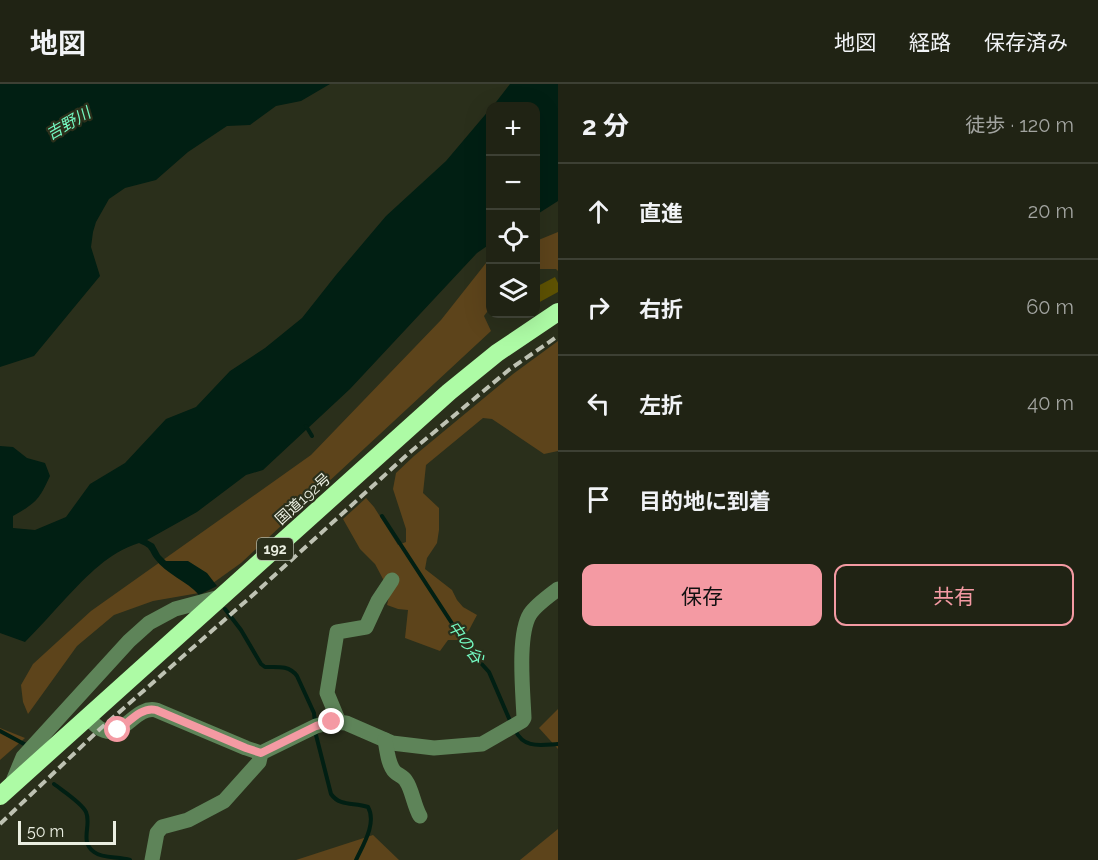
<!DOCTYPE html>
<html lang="ja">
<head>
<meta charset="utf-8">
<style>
	:root { --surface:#202314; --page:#2d2f22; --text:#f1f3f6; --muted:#a2a4a0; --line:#3d4034; --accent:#f49aa3 }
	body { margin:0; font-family:Raleway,"Noto Sans JP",sans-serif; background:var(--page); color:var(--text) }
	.controls { position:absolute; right:18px; top:18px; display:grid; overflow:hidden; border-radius:12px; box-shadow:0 6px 24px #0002 }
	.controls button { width:54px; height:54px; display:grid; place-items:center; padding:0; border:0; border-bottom:2px solid var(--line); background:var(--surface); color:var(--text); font:30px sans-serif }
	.scale { position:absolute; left:18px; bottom:15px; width:98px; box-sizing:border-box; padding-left:6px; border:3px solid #eaeee1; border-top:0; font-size:16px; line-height:21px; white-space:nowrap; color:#eaeee1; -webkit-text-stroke:4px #2a2f1b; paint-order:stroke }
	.stop { position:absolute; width:18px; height:18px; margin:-14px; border:4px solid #f49aa3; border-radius:50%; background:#fff }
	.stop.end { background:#f49aa3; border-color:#fff; box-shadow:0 2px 6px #0008 }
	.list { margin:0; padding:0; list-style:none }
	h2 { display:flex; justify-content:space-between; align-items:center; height:78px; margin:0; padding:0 24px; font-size:26px }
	h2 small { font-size:20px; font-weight:400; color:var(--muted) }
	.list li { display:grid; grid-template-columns:39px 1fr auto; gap:18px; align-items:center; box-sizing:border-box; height:96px; padding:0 24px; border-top:2px solid var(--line) }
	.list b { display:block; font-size:22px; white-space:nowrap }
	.list em { font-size:20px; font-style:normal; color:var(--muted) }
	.actions { display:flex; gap:12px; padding:18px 24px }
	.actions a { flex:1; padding:14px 0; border:2px solid var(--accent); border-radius:12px; text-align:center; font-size:21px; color:var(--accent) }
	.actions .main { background:var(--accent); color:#111 }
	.icon { flex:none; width:33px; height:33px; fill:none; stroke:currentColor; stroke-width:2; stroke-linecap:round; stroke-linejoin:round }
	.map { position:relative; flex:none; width:558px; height:776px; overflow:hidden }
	header { display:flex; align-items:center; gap:36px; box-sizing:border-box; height:84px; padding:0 30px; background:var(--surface); border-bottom:2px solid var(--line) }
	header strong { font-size:28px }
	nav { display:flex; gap:33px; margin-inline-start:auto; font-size:21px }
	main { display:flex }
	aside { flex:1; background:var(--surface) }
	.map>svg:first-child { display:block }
	.green { fill:#5d441b }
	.water { fill:#011f13 }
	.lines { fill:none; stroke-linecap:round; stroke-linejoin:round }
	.stream { stroke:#011f13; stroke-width:4 }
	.building { fill:#5e5203 }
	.minor { stroke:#5e8459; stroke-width:15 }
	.highway { stroke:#adfba5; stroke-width:18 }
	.rail { stroke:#bec2b3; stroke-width:4; stroke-dasharray:9 4.5; stroke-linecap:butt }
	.route { stroke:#f49aa3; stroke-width:8 }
	.labels { text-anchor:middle; stroke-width:4.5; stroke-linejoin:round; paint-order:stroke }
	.shield { fill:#2a2f1b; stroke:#b0b5a6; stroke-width:1.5 }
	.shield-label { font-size:14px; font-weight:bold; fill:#eaeee1 }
	.street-label { font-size:15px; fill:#eaeee1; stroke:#2a2f1b }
	.water-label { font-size:16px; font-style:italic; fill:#73f8c0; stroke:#2a2f1b }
</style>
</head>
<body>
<header>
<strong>地図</strong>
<nav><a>地図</a><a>経路</a><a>保存済み</a></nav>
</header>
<main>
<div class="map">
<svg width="558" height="776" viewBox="0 0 558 776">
	<rect width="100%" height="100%" fill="#2a2f1b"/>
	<g class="green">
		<path d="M558,148V187L556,185H536V157Z"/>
		<path d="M490,174V224L484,232L491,247L241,479L199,509L153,517L114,531L77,562L28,630L23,618L21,601L33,580L91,527L311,371L441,236Z"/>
		<path d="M558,257V367L544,370L492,335L483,334L426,381L423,409L439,424V446L437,459L427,474L425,485L452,506L457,516L463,523L477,531L469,546L459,556H448L440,567L405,554L408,526L398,525L387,521L390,508L375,480L360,465L343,435L366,414L374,423L398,461L406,458V445L393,405L396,389L414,372L513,290Z"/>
		<path d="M558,625V665L539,644Z"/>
		<path d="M0,644L25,654L0,676Z"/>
		<path d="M558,745V776H520Z"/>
		<path d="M373,751L399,776H296Z"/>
	</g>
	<g class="water">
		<path d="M0,0H330L301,17L276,22L250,41L227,42L188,68L156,96L125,104L109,115L96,138L93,148L91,163L100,192L34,272L0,283Z"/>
		<path d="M510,0H558V117L536,131V22H493Z"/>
		<path d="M490,25V160L477,169L350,305L263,386L246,391L197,428L147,456L154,460L160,471L166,477H188L207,489L217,502L199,511C187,497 166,490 155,475C148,465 151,464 139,459C108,469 88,491 66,514C52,529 39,544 25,558L0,549V362L13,363L27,374L45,379L50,392C39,416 36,419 13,432V444L35,446L66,433L90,400L125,379L166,335L196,323L230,287L265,264L302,234L336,191L386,132L446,77Z"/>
	</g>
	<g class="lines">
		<g class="stream">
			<path d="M306,342L312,352"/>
			<path d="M382,432L470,567L489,588L511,639"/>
			<path d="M225,525L241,546L261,580L265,583C277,583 289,581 297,592L314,629L315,639"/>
			<path d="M515,646C524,665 540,661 558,660"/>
			<path d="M0,647L26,661"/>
			<path d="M316,651L331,710C340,723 354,718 368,723C377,739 363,761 356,776"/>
			<path d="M54,700C63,707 82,719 86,728C92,741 79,757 94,768C103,775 119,772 130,776"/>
		</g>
	</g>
	<path class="building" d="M555,193L558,199V208L536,220V203Z"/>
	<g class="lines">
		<g class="minor">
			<path d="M88,634C91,637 95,641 99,644C122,659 134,621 156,626L246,664L261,669L316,642L332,638L346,639L392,659L434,664L482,660L522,637L524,634C523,608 517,551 530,530C536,521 549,512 558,505"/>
			<path d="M339,638L327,609L337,548L366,543L378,517L392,496"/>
			<path d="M385,656C387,666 388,681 395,688C398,691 404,693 406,697C412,705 414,722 420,732"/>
			<path d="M11,702L23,673L129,557L149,539L175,525L220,513"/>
			<path d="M152,776L157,749L162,743L188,736L224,717L259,678L261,669"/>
		</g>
		<path class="highway" d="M0,712L449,308L497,269L558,228"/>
		<path class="rail" d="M0,740L100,645L254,510L409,369L510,285L558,252"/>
	</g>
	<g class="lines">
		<path class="route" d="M118,646C129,638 142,622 156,626L246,664L261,669L316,642L332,638"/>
	</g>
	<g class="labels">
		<rect class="shield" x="257" y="454" width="36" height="22" rx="4.5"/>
		<g class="shield-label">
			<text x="275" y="470">192</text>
		</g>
		<g class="street-label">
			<text transform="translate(303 415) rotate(-42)" y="5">国道192号</text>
		</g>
		<g class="water-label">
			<text transform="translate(68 39) rotate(-30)" y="6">吉野川</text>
			<text transform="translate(466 558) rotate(54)" y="6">中の谷</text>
		</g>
	</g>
</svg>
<div class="controls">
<button>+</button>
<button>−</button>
<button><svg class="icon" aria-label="locate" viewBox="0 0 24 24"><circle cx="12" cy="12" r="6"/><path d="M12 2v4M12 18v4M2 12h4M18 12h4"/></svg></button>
<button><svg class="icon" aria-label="layers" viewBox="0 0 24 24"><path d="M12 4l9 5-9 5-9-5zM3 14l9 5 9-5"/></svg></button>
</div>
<div class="scale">50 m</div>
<div class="stop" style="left:118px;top:646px"></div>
<div class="stop end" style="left:332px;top:638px"></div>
</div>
<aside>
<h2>2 分<small>徒歩 · 120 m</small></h2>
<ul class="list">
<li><svg class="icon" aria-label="ahead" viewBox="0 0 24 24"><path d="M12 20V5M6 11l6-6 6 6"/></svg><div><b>直進</b></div><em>20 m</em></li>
<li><svg class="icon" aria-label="right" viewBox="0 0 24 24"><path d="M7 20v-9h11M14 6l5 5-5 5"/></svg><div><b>右折</b></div><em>60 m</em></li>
<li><svg class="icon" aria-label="left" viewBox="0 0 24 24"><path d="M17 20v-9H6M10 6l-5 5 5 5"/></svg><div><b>左折</b></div><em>40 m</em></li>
<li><svg class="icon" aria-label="arrive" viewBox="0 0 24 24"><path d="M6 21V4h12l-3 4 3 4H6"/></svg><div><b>目的地に到着</b></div></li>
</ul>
<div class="actions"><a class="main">保存</a><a>共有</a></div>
</aside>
</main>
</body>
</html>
